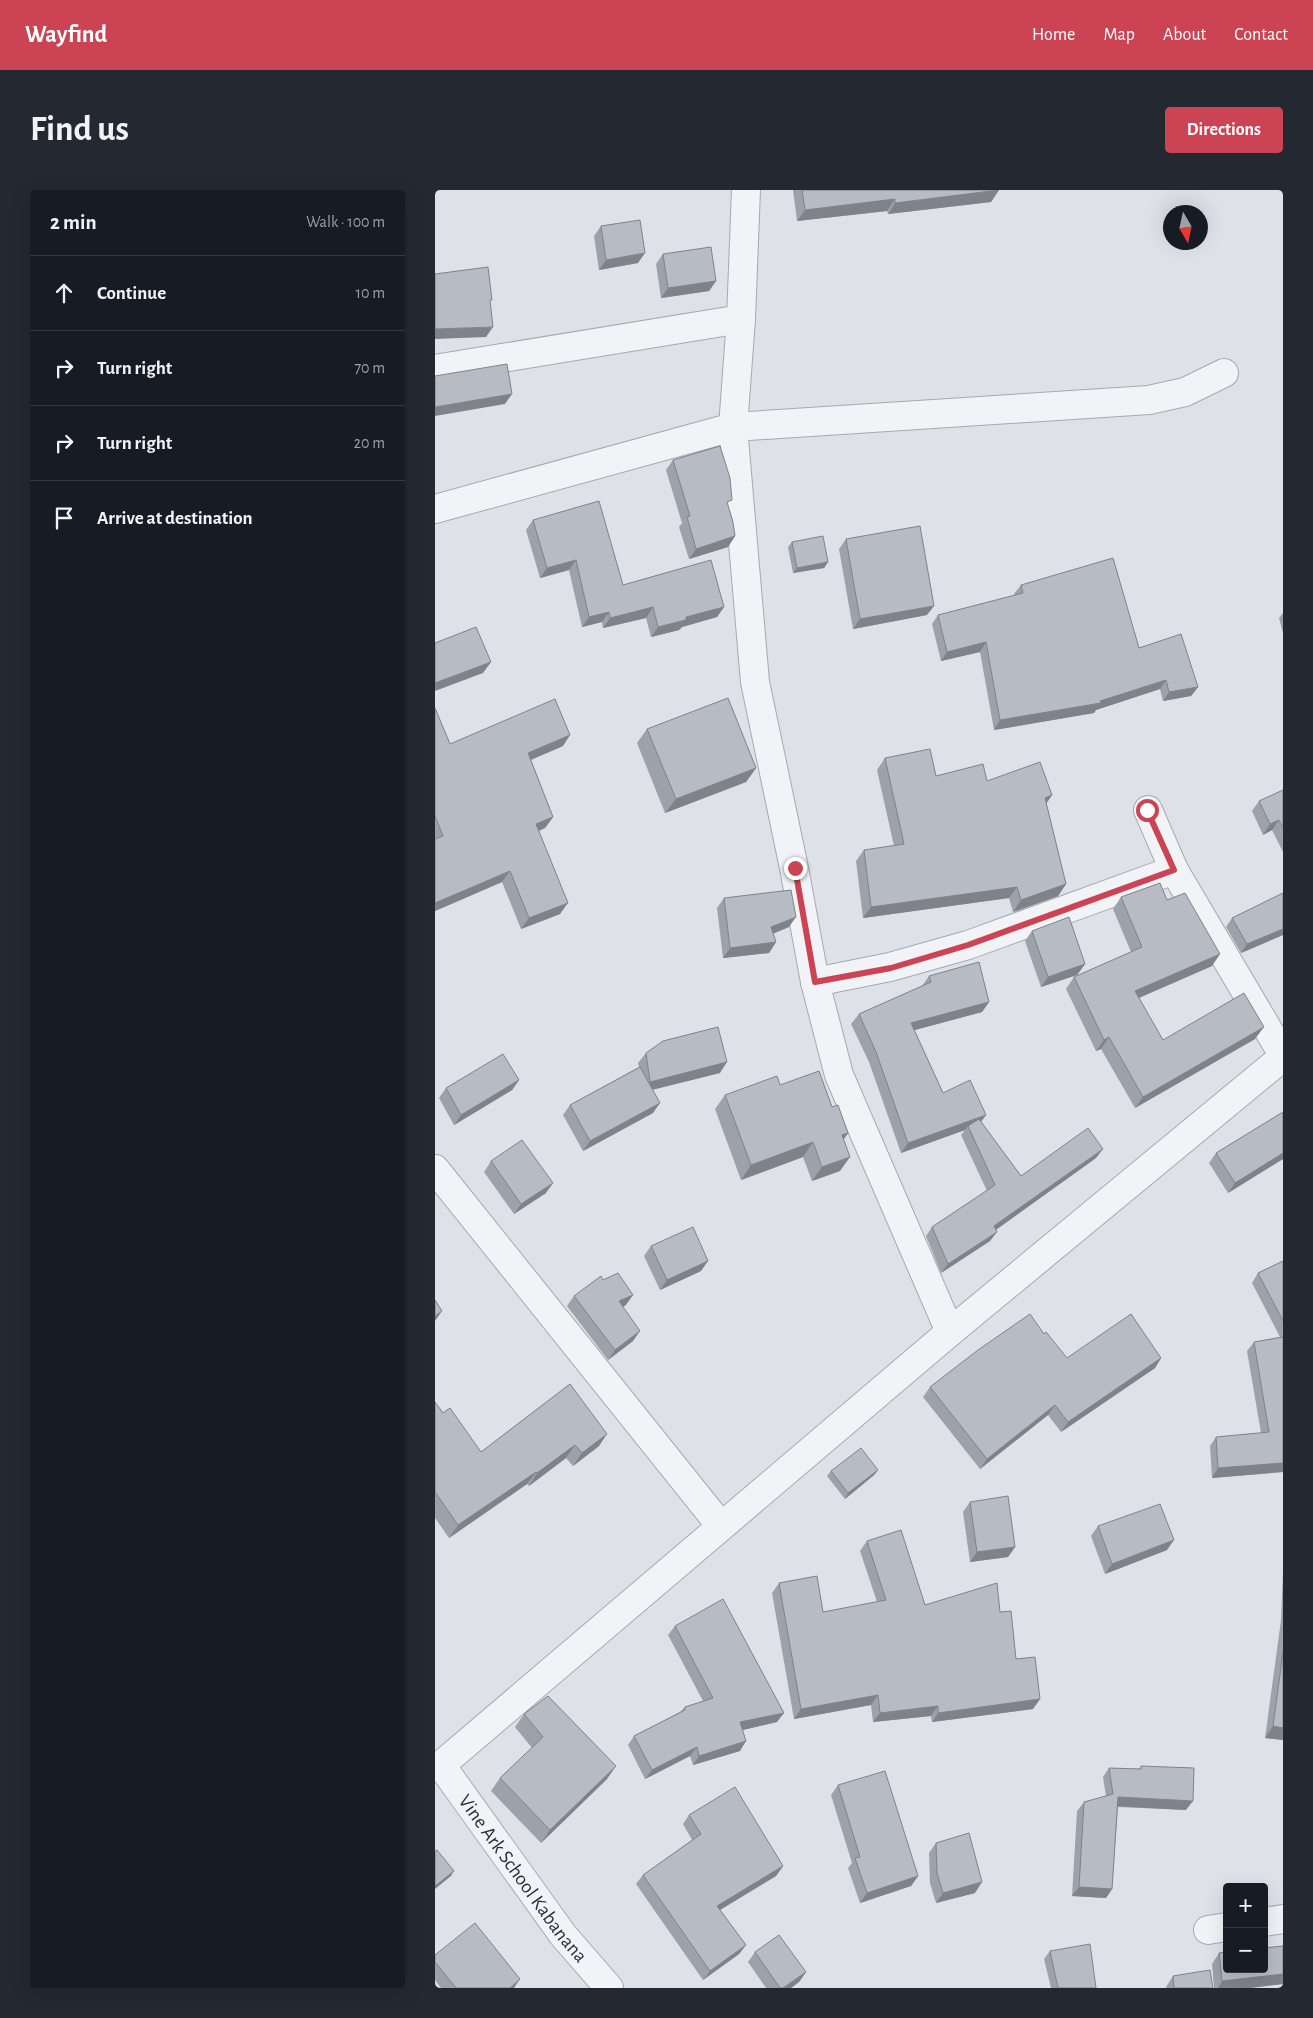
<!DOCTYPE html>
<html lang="en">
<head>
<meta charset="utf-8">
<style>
	:root { --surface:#171b24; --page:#242831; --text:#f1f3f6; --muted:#9ea1a6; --line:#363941; --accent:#cc4453 }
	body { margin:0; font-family:"Alegreya Sans",sans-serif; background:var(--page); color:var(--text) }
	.controls { position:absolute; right:15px; bottom:15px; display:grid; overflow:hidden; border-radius:5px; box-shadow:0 5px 20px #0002 }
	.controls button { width:45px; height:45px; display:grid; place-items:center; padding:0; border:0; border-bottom:1px solid var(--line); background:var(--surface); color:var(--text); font:25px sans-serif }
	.compass { position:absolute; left:728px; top:15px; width:45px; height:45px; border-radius:50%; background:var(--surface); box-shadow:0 5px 20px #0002; rotate:171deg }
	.stop { position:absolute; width:15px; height:15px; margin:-11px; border:4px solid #cc4453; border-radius:50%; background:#fff }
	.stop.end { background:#cc4453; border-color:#fff; box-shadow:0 1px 5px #0008 }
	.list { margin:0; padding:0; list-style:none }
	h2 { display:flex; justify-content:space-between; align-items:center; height:65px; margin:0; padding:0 20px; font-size:21px }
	h2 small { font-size:16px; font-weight:400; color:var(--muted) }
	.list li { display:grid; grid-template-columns:32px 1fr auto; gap:15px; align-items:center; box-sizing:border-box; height:75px; padding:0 20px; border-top:1px solid var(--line) }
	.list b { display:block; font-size:19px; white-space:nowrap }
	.list em { font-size:16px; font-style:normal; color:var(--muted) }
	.icon { flex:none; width:28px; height:28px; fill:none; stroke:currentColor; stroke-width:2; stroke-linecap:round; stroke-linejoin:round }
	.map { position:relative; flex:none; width:848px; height:1798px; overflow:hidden; border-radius:5px }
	header { display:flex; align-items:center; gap:30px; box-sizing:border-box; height:70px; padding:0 25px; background:var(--accent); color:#fff }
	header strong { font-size:24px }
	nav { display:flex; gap:28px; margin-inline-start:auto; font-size:18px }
	.intro { display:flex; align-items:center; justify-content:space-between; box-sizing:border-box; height:120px; padding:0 30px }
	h1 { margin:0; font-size:35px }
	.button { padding:12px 22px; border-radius:5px; background:var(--accent); color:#fff; font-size:18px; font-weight:700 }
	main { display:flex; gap:30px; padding:0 30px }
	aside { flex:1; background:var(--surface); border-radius:5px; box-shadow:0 5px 20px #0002 }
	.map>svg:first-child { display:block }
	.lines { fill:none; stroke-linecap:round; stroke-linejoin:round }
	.minor-casing { stroke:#a4a9b2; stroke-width:30 }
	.tertiary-casing { stroke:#a4a9b2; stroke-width:30 }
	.minor { stroke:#f1f3f6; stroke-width:28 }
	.tertiary { stroke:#f1f3f6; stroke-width:28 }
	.wall { fill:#9da1a9 }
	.shaded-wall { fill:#7f8389 }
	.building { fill:#b6bbc4; stroke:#7f8389 }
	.route { stroke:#cc4453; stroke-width:6 }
	.labels { text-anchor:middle; stroke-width:5; stroke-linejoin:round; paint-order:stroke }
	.street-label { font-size:20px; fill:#282f3e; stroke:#eef1f5 }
</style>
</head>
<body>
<header>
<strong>Wayfind</strong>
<nav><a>Home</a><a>Map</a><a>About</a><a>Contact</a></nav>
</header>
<div class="intro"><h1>Find us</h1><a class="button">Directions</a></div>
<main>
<aside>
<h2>2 min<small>Walk · 100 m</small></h2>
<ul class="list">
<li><svg class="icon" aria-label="ahead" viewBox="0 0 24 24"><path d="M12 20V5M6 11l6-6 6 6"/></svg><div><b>Continue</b></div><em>10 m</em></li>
<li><svg class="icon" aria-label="right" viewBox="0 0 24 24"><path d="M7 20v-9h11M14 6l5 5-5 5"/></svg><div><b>Turn right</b></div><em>70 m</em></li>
<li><svg class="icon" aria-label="right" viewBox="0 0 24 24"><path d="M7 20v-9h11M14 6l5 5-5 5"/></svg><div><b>Turn right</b></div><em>20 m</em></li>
<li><svg class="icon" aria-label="arrive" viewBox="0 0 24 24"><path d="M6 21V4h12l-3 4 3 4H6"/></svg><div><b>Arrive at destination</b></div></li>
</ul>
</aside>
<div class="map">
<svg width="848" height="1798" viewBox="0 0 848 1798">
	<rect width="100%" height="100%" fill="#dee2e8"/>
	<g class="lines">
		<defs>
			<g id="minor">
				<path d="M311,0L306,129L298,237L320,492L359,678L380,792L404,885L515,1142"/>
				<path d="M0,179L306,129"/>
				<path d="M0,319L298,237L714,210L750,202L789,183"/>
				<path d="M713,620L739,680L848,865"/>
				<path d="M380,792L455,777L533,755L739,680"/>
				<path d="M0,979L286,1336"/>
				<path id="s1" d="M6,1575L128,1745L174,1798"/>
				<path d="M829,1732L848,1729"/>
				<path d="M773,1740L792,1737"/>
			</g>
			<path id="tertiary" d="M6,1575L515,1142L848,867"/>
		</defs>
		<use href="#minor" class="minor-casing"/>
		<use href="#tertiary" class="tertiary-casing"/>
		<use href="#minor" class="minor"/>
		<use href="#tertiary" class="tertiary"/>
	</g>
	<g class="wall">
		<path d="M358,0H564L556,12L453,24L452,21L362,31Z"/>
		<path d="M166,36L203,73L164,80L159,46Z"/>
		<path d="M228,64L281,91L274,101L226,108L221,74Z"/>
		<path d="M238,270L293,315L300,346L293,357L254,369L244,337L247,333L231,280Z"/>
		<path d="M98,330L188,395L289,417L282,427L247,437L244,440L216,447L211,428L168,438L167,432L147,437L134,380L105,388L91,340Z"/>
		<path d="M411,349L492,425L418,439L404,359Z"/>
		<path d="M357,352L393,372L389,378L358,383L353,357Z"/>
		<path d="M586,395L704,458L763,497L756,506L728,511L725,499L661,520L659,523L559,540L545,462L506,471L497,434L503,425L580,406L579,404Z"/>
		<path d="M848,423V443L844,428Z"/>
		<path d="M0,518L15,554L128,556L96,570L118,627L110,638L104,641L125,724L86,739L67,692L0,721Z"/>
		<path d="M212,539L321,578L311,592L230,623L202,553Z"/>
		<path d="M450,568L501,586L552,591L617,605L611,613L631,694L623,706L578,722L574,708L428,728L421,671L429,660L459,656L442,580Z"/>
		<path d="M848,600V662L837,640L828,645L817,621L824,611Z"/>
		<path d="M848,703V745L806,763L791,737L797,728Z"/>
		<path d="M686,707L732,710L777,776L704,808L728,850L820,849L700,918L666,859L661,861L631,799L639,787L696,762L678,719Z"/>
		<path d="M289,708L354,737L338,744L341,752L334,763L288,768L282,718Z"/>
		<path d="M597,741L650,774L642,785L606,797L590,751Z"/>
		<path d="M494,786L554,812L547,822L479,840L508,903L546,932L586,986L661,968L561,1040L555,1051L506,1083L491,1046L497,1037L552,1001L526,945L530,940L466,963L434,872L416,834L424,824L487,796Z"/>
		<path d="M211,863L285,883L217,900L218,923L148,961L128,925L135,915L204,877L203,873Z"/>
		<path d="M84,890L77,900L19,935L4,908L11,898Z"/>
		<path d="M345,895L397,917L413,943L409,949L405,981L377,991L368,967L306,990L280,919L290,905Z"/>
		<path d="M848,922V969L793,1003L774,973L781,963Z"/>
		<path d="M56,971L111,1003L79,1024L49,982Z"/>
		<path d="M216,1056L266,1081L225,1100L209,1066Z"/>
		<path d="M848,1071V1282L777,1288L775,1256L781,1247L826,1243L812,1161L819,1152L845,1147L817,1093L823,1083Z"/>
		<path d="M139,1106L191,1115L188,1117L198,1151L173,1170L132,1116Z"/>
		<path d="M609,1144L632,1168H726L720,1178L626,1242L613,1225L545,1279L488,1207L495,1197Z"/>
		<path d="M135,1194L164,1256L138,1276L131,1268L94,1296L92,1294L14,1348L0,1328V1212L8,1223L46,1262Z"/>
		<path d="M443,1280L439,1285L410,1309L392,1286L396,1281Z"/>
		<path d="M535,1312L580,1357L573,1367L535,1372L528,1322Z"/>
		<path d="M663,1336L732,1360L670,1384L656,1346Z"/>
		<path d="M432,1351L490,1415L565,1422L581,1469L605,1509L598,1519L497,1532L496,1526L438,1532L436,1515L359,1529L337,1403L344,1393L388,1422L442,1412L425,1361Z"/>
		<path d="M848,1381V1550L830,1548L846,1430Z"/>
		<path d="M240,1436L342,1532L308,1540L305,1561L258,1575L255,1566L210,1589L193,1555L199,1546L245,1522L250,1517L268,1511L233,1445Z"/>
		<path d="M89,1524L172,1589L106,1653L56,1601L65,1588L97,1558L80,1537Z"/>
		<path d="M706,1576L751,1620L683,1617L677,1699L671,1708L637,1706L642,1621L649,1612L671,1606L668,1587L674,1578L704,1579Z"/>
		<path d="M403,1595L483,1686L476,1696L425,1713L413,1678L417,1673L396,1605Z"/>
		<path d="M254,1625L348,1676L341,1686L285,1720L311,1755L304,1764L268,1790L201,1694L208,1685L257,1650L248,1634Z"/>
		<path d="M501,1653L540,1703L501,1713L495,1693L494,1663Z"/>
		<path d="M848,1756V1794L815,1798H779L777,1774L784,1763Z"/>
		<path d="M615,1761L661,1798H616L609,1769Z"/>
		<path d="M320,1762L371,1782L364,1792L356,1798H331L313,1772Z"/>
		<path d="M0,1765L79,1798H6L0,1790Z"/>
		<path d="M738,1786L778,1798H731V1797Z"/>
	</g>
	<g class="shaded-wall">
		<path d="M564,0L556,12L453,24L460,13Z"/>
		<path d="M460,9L452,21L362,31L370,20Z"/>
		<path d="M210,63L203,73L164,80L171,70Z"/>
		<path d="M281,91L274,101L226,108L233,98Z"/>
		<path d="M58,137L51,147L0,149V139Z"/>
		<path d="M77,204L70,214L0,226V217Z"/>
		<path d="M300,346L293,357L254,369L261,359Z"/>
		<path d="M141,370L134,380L105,388L112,378Z"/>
		<path d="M393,372L389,378L358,383L362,378Z"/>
		<path d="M499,416L492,425L418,439L425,429Z"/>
		<path d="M218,417L211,428L168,438L175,428Z"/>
		<path d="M289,417L282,427L247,437L244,440L216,447L223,437L251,427Z"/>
		<path d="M174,422L167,432L147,437L154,427Z"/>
		<path d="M551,452L545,462L506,471L512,462Z"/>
		<path d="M56,472L48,483L0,501V493Z"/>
		<path d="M731,490L725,499L661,520L659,523L559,540L565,530L665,511Z"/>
		<path d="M763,497L756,506L728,511L734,502Z"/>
		<path d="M135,545L128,556L86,574L93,563Z"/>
		<path d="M321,578L311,592L230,623L241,609Z"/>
		<path d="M617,605L609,617L610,608Z"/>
		<path d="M118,627L110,638L93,645L101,634Z"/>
		<path d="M844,630L837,640L828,645L835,634Z"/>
		<path d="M75,681L67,692L0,721V713Z"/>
		<path d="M631,694L623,706L578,722L586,710Z"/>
		<path d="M582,697L574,708L428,728L436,717Z"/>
		<path d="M133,713L125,724L86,739L94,728Z"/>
		<path d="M361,727L354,737L329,747L336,737Z"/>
		<path d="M848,739V745L806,763L812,754Z"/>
		<path d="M341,752L334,763L288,768L295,758Z"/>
		<path d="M785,764L777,776L692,813L700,801Z"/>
		<path d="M650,774L642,785L606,797L613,787Z"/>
		<path d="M554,812L547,822L469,843L476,833Z"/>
		<path d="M829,837L820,849L700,918L708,907Z"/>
		<path d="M674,847L666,859L661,861L669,850Z"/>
		<path d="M292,872L285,883L208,902L215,892Z"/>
		<path d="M84,890L77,900L19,935L26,925Z"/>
		<path d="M225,913L218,923L148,961L155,951Z"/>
		<path d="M551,925L544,935L533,936L530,940L466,963L473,953Z"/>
		<path d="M413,943L403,957L407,945Z"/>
		<path d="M378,952L368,967L306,990L316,975Z"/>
		<path d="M668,959L661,968L552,1046L559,1036Z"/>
		<path d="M848,963V969L793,1003L800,993Z"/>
		<path d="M415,967L405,981L377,991L387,977Z"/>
		<path d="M118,993L111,1003L79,1024L86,1014Z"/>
		<path d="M562,1042L555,1051L506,1083L513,1074Z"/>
		<path d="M273,1071L266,1081L225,1100L232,1090Z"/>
		<path d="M198,1105L191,1115L177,1122L184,1111Z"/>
		<path d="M7,1121L0,1131V1126Z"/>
		<path d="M205,1141L198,1151L173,1170L180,1160Z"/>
		<path d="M726,1168L720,1178L626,1242L633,1232Z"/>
		<path d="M620,1215L613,1225L545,1279L552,1269Z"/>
		<path d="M172,1244L164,1256L138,1276L147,1263Z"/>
		<path d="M140,1255L131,1268L94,1296L102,1283Z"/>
		<path d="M848,1273V1282L777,1288L783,1278Z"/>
		<path d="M443,1280L439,1285L410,1309L413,1303Z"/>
		<path d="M101,1282L92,1294L14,1348L23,1335Z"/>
		<path d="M739,1350L732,1360L670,1384L677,1374Z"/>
		<path d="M580,1357L573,1367L535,1372L542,1362Z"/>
		<path d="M443,1505L436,1515L359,1529L366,1519Z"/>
		<path d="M605,1509L598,1519L497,1532L503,1523Z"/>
		<path d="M503,1516L496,1526L438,1532L445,1523Z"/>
		<path d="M349,1523L342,1532L299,1542L305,1532Z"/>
		<path d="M838,1536L848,1538V1550L830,1548Z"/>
		<path d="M311,1551L305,1561L258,1575L264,1566Z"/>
		<path d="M262,1557L255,1566L210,1589L217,1580Z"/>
		<path d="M181,1576L172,1589L106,1653L115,1640Z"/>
		<path d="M683,1607L758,1611L751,1620L677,1616Z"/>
		<path d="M348,1676L341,1686L275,1726L282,1716Z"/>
		<path d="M19,1681L16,1686L0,1699V1696Z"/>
		<path d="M483,1686L476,1696L425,1713L432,1703Z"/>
		<path d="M547,1692L540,1703L501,1713L508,1703Z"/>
		<path d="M644,1697L677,1699L671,1708L637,1706Z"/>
		<path d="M311,1755L304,1764L268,1790L275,1781Z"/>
		<path d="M371,1782L364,1792L356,1798H348Z"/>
		<path d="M848,1784V1794L815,1798H783L787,1791Z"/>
		<path d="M85,1789L79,1798H75Z"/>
	</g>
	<g class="building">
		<path d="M367,0H564L460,13V9L370,20Z"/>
		<path d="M205,30L210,63L171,70L166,36Z"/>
		<path d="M276,57L281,91L233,98L228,64Z"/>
		<path d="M53,77L57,110H55L58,137L0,139V84Z"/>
		<path d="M72,174L77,204L0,217V186Z"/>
		<path d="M285,256L295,288L297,310L292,312L298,332L300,346L261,359L252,327L255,326L238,270Z"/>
		<path d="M164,311L188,395L276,370L289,417L251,427V430L223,437L218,417L175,428L174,422L154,427L141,370L112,378L98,330Z"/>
		<path d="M485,336L499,416L425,429L411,349Z"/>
		<path d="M388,346L393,372L362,378L357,352Z"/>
		<path d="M678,368L704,458L746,444L763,497L734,502L731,490L665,511L666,513L565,530L551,452L512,462L503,425L588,403L586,395Z"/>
		<path d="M41,437L56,472L0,493V453Z"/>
		<path d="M293,508L321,578L241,609L212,539Z"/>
		<path d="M120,509L135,545L93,563L118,627L101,634L133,713L94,728L75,681L0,713V649L8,646L0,626V518L15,554Z"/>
		<path d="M495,559L501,586L548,574L552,591L605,572L617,605L610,608L631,694L586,710L582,697L436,717L429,660L469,654L450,568Z"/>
		<path d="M848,600V638L844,630L835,634L824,611Z"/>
		<path d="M725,693L732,710L750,703L785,764L700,801L728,850L809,803L829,837L708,907L674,847L669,850L639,787L707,757L686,707Z"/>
		<path d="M356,700L361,727L336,737L341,752L295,758L289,708Z"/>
		<path d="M848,703V739L812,754L797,728Z"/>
		<path d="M634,727L650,774L613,787L597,741Z"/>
		<path d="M544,772L554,812L476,833L508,903L535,890L551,925L473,953L441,862L424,824L496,792L494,786Z"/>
		<path d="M283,837L292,872L215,892L211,863L228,851Z"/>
		<path d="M68,864L84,890L26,925L11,898Z"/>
		<path d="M205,877L225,913L155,951L135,915Z"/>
		<path d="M384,881L397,917L403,915L413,943L407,945L415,967L387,977L378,952L316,975L290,905L342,886L345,895Z"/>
		<path d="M848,922V963L800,993L781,963Z"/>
		<path d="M544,929L586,986L653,938L668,959L559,1036L562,1042L513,1074L497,1037L560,995L533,936Z"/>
		<path d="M87,950L118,993L86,1014L56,971Z"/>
		<path d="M258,1037L273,1071L232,1090L216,1056Z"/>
		<path d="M848,1071V1131L823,1083Z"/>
		<path d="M183,1083L198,1105L184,1111L205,1141L180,1160L139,1106L166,1086L168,1090Z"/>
		<path d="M0,1110L7,1121L0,1126Z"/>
		<path d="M595,1124L609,1144L611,1142L632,1168L696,1124L726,1168L633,1232L620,1215L552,1269L495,1197L543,1160Z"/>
		<path d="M848,1147V1273L783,1278L781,1247L834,1242L819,1152Z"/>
		<path d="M135,1194L172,1244L147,1263L140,1255L102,1283L101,1282L23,1335L0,1302V1212L8,1223L15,1218L46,1262Z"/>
		<path d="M426,1258L443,1280L413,1303L396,1281Z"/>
		<path d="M573,1306L580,1357L542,1362L535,1312Z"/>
		<path d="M725,1314L739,1350L677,1374L663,1336Z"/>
		<path d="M466,1340L490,1415L562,1393L565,1422L576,1421L581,1469L600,1467L605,1509L503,1523V1516L445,1523L443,1505L366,1519L344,1393L382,1386L388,1422L451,1410L432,1351Z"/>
		<path d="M288,1409L349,1523L305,1532L311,1551L264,1566L262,1557L217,1580L199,1546L250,1520V1517L278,1508L240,1436Z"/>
		<path d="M848,1462V1538L838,1536Z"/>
		<path d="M113,1506L181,1576L115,1640L65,1588L108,1547L89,1524Z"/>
		<path d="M706,1576L759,1578L758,1611L683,1607L677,1699L644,1697L649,1612L678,1604L674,1578L706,1579Z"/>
		<path d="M450,1581L483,1686L432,1703L420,1668L425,1667L403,1595Z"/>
		<path d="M300,1597L348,1676L282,1716L311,1755L275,1781L208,1685L266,1644L254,1625Z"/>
		<path d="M534,1643L547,1692L508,1703L502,1683L501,1653Z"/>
		<path d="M2,1660L19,1681L0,1696V1661Z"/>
		<path d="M40,1733L85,1789L75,1798H21L0,1772V1765Z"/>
		<path d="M344,1745L371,1782L348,1798H345L320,1762Z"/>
		<path d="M655,1754L661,1798H623L615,1761Z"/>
		<path d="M848,1756V1784L787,1791L784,1763L792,1762V1779H829V1758Z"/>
		<path d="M775,1780L778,1798H739L738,1786Z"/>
	</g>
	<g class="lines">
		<path class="route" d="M360,678L380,792L456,778L533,755L739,680L712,620"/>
	</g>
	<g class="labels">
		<g class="street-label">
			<text dy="7" stroke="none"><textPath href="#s1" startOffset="140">Vine Ark School Kabanana</textPath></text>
		</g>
	</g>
</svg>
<div class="controls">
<button>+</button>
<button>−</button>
</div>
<svg class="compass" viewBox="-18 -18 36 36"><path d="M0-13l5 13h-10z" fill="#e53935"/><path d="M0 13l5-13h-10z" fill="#9ea1a6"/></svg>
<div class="stop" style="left:712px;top:620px"></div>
<div class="stop end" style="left:360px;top:678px"></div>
</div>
</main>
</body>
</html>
